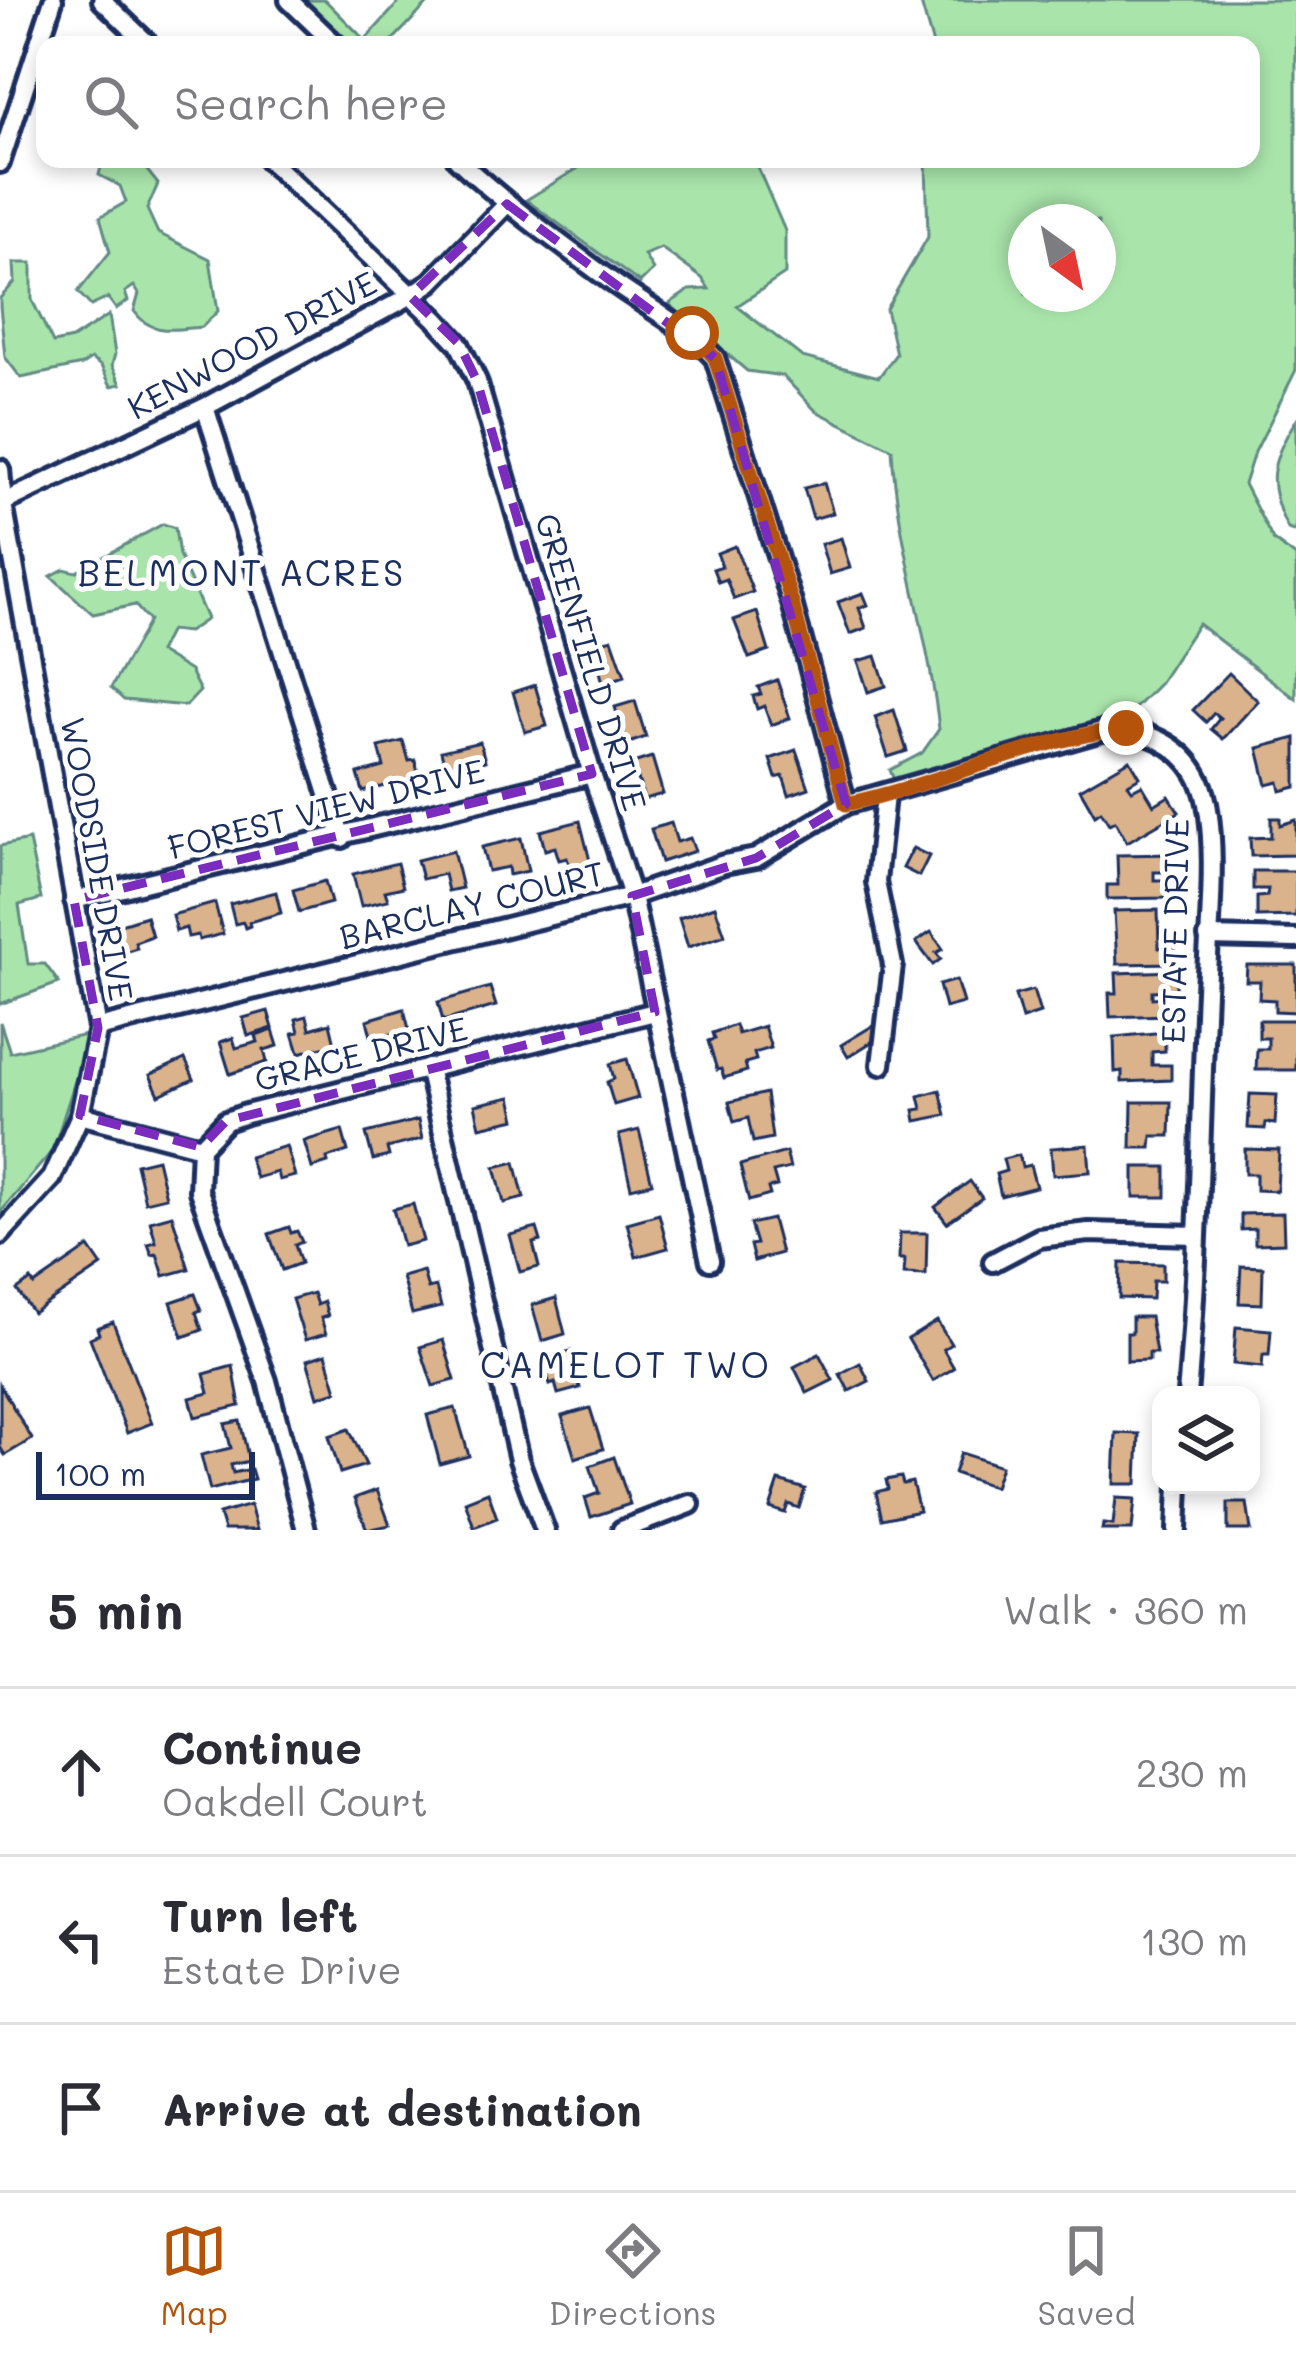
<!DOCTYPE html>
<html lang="en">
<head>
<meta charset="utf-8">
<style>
	:root { --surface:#fff; --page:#f7f7f7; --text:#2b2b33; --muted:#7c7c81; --line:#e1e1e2; --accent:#b45309 }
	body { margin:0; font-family:Mali,sans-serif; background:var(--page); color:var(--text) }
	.controls { position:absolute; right:36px; bottom:36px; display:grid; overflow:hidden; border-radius:24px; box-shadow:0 6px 18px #0003 }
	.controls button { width:108px; height:108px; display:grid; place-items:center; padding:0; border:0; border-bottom:3px solid var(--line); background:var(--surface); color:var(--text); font:60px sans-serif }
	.compass { position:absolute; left:1008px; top:204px; width:108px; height:108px; border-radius:50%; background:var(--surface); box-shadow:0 6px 18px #0003; rotate:147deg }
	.scale { position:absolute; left:36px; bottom:30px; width:219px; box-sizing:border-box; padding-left:12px; border:6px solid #1b2f5e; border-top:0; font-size:33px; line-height:42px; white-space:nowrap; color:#1b2f5e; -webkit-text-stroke:9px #fff; paint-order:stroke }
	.stop { position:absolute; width:36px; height:36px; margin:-27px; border:9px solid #b45309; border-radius:50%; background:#fff }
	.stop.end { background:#b45309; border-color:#fff; box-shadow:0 3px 12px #0008 }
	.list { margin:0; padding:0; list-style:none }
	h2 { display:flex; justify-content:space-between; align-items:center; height:156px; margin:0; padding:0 48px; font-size:51px }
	h2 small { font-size:39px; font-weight:400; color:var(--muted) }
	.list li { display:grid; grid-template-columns:78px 1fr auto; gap:36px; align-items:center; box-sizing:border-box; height:168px; padding:0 48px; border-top:3px solid var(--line) }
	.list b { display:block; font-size:45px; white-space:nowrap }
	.list p { margin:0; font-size:39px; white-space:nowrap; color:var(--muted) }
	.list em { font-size:39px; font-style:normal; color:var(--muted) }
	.icon { flex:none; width:66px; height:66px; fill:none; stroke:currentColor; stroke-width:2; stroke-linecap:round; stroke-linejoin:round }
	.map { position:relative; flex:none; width:1296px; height:1530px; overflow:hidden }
	.search { position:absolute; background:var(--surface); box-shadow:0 6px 18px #0003; left:36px; right:36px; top:36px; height:132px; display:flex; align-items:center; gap:30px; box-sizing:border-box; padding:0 42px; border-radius:24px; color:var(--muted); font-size:45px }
	.sheet { height:660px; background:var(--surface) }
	nav { display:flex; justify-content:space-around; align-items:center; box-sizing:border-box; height:168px; border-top:3px solid var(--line); background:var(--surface); font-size:33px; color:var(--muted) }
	nav a { display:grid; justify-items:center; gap:6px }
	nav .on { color:var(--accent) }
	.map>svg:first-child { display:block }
	.green { fill:#a9e5ab; stroke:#628a84; stroke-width:3; fill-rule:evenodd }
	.building { fill:#dab28b; stroke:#1b2f5e; stroke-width:3 }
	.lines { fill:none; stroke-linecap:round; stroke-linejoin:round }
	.minor-casing { stroke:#1b2f5e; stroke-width:26 }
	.minor { stroke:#fff; stroke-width:16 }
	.route { stroke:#b45309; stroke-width:15 }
	.marked { fill:none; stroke:#7b2cbf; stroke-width:9; stroke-dasharray:24 15; stroke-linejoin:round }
	.labels { text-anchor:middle; stroke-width:10; stroke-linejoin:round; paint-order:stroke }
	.street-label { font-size:33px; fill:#1b2f5e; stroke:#fff }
	.neighbourhood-label { font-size:36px; letter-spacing:3px; fill:#1b2f5e; stroke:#fff }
</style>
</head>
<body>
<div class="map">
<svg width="1296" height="1530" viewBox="0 0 1296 1530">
	<rect width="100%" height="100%" fill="#fff"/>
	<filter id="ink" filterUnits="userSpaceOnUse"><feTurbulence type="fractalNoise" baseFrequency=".00833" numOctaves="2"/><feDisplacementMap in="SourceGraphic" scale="24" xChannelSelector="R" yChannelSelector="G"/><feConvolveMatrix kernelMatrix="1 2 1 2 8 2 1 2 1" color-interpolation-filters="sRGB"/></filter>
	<g filter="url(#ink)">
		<g class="green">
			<path d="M298,0H325L365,40L401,0H431L388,45H345Z"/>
			<path d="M920,0H1296V370L1253,456L1244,484L1273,540L1296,557V699L1198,624L1158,685L1125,718L1030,739L894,780L890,770L922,753L939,729C929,635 897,544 892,449L816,411L783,376L747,371L669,304L689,290L709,289L702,278L661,248L644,255L653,270L640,283L526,200L593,159H754L785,231V274L737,306L802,357L879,377L896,354L886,309L928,237L926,159H1251V45H933ZM1026,222H1098V294H1026Z"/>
			<path d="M103,159H138L158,184L147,209L158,233L210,259L218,311L202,327C175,329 151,336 134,311L139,294L134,286L125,292L128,301L116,309L108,298L91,306L78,292L110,252L100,217L126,202L120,186L99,175Z"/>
			<path d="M14,263H32V300L53,343L72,339L109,315L115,354L112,365L121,384L111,386L101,366L91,359L82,365L21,378L5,357L0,306V298L15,282Z"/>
			<path d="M1296,420V532L1288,529C1265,484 1270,461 1296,420Z"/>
			<path d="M163,524L175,528L179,555L207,619L188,632L170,630L159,652L190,671L200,691L186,706L124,700L111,688L149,621L135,605L93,614L51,576L64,569L76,572Z"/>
			<path d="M29,840L41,899L19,905L28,964H45L59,983L0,1004V846Z"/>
			<path d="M0,1022L10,1052L90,1034L53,1150L0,1213Z"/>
		</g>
		<g class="building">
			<path d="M824,483L833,513L813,519L804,488Z"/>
			<path d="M841,538L850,568L830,574L821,544Z"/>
			<path d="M735,546L753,592L734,599L726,579L718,582L713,569L722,566L717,553Z"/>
			<path d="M863,593L868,605L859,608L866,628L850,634L838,602Z"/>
			<path d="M757,612L769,651L749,658L734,620Z"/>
			<path d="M612,639L625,676L603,683L593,644Z"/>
			<path d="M876,656L886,686L868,692L858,661Z"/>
			<path d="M1229,673L1258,701L1223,739L1211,729L1220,718L1214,713L1206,722L1193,710Z"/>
			<path d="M777,680L790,718L771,725L764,706L757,709L753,696L761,694L758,687Z"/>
			<path d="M535,685L547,726L525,732L513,692Z"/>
			<path d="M635,701L646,737L626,744L615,707Z"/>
			<path d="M894,710L907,751L888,757L875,717Z"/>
			<path d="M1296,738V787L1281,791L1279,782L1267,785L1258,748Z"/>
			<path d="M403,741L409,761L415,760L419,777L363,792L358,774L384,767L379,747Z"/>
			<path d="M480,742L485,761L446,771L441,751Z"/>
			<path d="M796,750L809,788L789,795L783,776L776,778L770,759Z"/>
			<path d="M652,757L663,794L644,799L633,763Z"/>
			<path d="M1130,760L1140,777L1128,784L1132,790L1142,785L1154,805L1169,796L1179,812L1127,842L1115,821L1109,824L1101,811L1095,815L1080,789Z"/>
			<path d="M1271,818H1280V825L1296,820V855L1251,856L1250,838L1271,837Z"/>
			<path d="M580,821L591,865L571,870L567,858L559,860L555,847L545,850L540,831Z"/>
			<path d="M671,823L677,842L690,838L695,851L661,862L651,829Z"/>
			<path d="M521,838L528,871L509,875L508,867L488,871L482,847Z"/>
			<path d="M913,848L929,856L919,876L903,868Z"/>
			<path d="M453,851L462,888L448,891L444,874L422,879L417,860Z"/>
			<path d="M1176,854V872H1154V880H1168V898L1107,899V885H1118L1117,855Z"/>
			<path d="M397,863L403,887L385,891L388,900L361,906L353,874Z"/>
			<path d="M1253,871H1296V916L1257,917V897L1267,896L1268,889H1253Z"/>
			<path d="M325,881L331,903L299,912L293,890Z"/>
			<path d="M276,892L281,913L249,922L250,926L245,928L243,922L235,924L230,904Z"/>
			<path d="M215,903L223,934L199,940L198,935L188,937L186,928L176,931L172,915Z"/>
			<path d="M715,906L725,935L688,947L679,918Z"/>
			<path d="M1158,910L1159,948L1175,947V963L1117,964L1114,911Z"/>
			<path d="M146,916L152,936L135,942L137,948L124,952L122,945L114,947L108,928Z"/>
			<path d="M931,932L943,949L936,953L941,959L933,965L916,942Z"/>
			<path d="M1247,965H1296V1012L1275,1011V1000L1259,999L1260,981H1246Z"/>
			<path d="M1176,971V990L1152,991V998L1166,997L1167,1015L1110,1017L1109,993H1117L1116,973Z"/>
			<path d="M956,980L963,1003L945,1008L939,985Z"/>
			<path d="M490,987L496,1006L443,1021L438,1002Z"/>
			<path d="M1033,990L1040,1013L1022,1019L1015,995Z"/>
			<path d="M404,1009L409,1029L372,1040L367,1020Z"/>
			<path d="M268,1011L273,1028L248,1036L243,1018Z"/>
			<path d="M307,1016L310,1029L330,1023L335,1044L299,1053L293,1033L299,1032L296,1019Z"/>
			<path d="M1259,1020H1296V1070H1256L1257,1049H1268V1038H1259Z"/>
			<path d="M735,1025L738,1034L764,1026L771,1048L754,1053L756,1060L745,1063L747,1071L724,1078L721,1069L717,1070L708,1041L714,1039L712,1033Z"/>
			<path d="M874,1025L881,1036L848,1057L841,1045Z"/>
			<path d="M273,1030L278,1046L264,1050L267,1062L230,1074L220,1042L233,1038L236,1048L258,1042L256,1036Z"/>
			<path d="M1165,1032V1051L1152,1052V1065H1171V1080L1122,1082V1071L1115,1072L1114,1037Z"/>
			<path d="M185,1059L194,1079L159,1095L150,1075Z"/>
			<path d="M627,1059L638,1098L614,1105L607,1082L614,1079L610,1064Z"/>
			<path d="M940,1090L946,1115L916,1121L914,1110L922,1109L919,1096Z"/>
			<path d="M766,1093L772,1138L753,1142L748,1118L734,1122L729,1102Z"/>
			<path d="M1250,1094L1277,1095L1275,1124L1266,1123L1265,1129L1248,1128Z"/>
			<path d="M511,1097L516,1119L480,1127L475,1105Z"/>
			<path d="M1132,1102H1171L1170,1136H1152L1151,1148H1131Z"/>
			<path d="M418,1120L422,1139L387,1148L389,1156L373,1160L366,1133Z"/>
			<path d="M342,1130L348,1151L327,1158L328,1163L312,1168L304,1141Z"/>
			<path d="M639,1130L652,1183L631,1188L619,1135Z"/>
			<path d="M1088,1145L1090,1172L1053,1175L1051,1148Z"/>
			<path d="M286,1146L295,1176L279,1180L277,1172L256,1178L249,1157Z"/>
			<path d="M1245,1149L1279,1150L1277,1191L1256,1190V1174H1245Z"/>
			<path d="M786,1152L790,1168L773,1172L777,1186L768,1188L770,1195L749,1201L740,1165Z"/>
			<path d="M1019,1155L1022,1167L1030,1165L1036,1187L1001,1196L996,1174L1006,1171L1003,1159Z"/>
			<path d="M157,1159L166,1197L145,1202L136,1164Z"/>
			<path d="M515,1162L524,1198L504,1203L495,1167Z"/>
			<rect x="1134" y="1167" width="32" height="30"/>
			<path d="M970,1181L982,1198L947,1223L935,1207Z"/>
			<path d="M413,1204L423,1241L403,1246L393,1209Z"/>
			<path d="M1283,1213L1284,1243L1255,1244V1229L1241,1230V1214Z"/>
			<path d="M659,1214L668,1248L636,1257L627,1223Z"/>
			<path d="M172,1215L189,1269L164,1276L157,1254L152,1255L148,1244L156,1242L150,1221Z"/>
			<path d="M772,1219L781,1253L754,1261L750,1245L756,1244L750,1224Z"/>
			<path d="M289,1227L291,1233L297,1231L302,1242L295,1245L301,1263L282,1270L269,1234Z"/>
			<path d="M537,1228L541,1241L533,1243L539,1267L520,1272L510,1235Z"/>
			<path d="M900,1233H927L926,1275L904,1274L905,1259H899Z"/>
			<path d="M89,1247L102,1266L33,1313L17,1290L31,1280L34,1285Z"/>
			<path d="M1120,1263L1163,1264V1281H1153L1152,1299L1119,1298Z"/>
			<path d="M1241,1266L1263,1267L1262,1304L1239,1303Z"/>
			<path d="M423,1271L428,1289L436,1287L441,1307L412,1314L402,1277Z"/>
			<path d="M313,1293L317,1305L324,1302L328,1316L321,1318L326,1334L305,1340L292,1299Z"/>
			<path d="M195,1294L201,1310L196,1312L202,1330L183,1337L171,1302Z"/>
			<path d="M556,1298L565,1334L542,1341L532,1305Z"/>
			<path d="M1132,1317H1150L1156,1353H1149V1360L1127,1361V1333H1132Z"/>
			<path d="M937,1321L951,1344L943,1349L954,1368L933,1381L908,1339Z"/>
			<path d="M113,1322L152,1423L127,1433L90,1338L99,1334L97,1328Z"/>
			<path d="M1236,1327L1271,1330L1269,1355H1263L1262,1367L1233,1364Z"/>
			<path d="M443,1340L455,1380L433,1386L420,1347Z"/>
			<path d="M571,1351L580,1388L558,1394L555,1383L550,1385L545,1367L551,1366L548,1356Z"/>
			<path d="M326,1354L337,1391L318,1397L307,1360Z"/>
			<path d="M819,1354L833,1380L807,1393L794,1367Z"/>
			<path d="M860,1363L869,1381L849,1391L840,1374Z"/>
			<path d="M233,1366L240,1406L195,1417L190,1398L209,1393L204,1374Z"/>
			<path d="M0,1385L32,1439L5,1455L0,1447Z"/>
			<path d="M455,1408L469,1456L440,1464L427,1415Z"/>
			<path d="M590,1408L603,1449L575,1458L562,1416Z"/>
			<path d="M240,1421L249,1461L231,1465L233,1473L251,1469L254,1479L210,1490L201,1455L231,1448L225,1424Z"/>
			<path d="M349,1429L366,1465L340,1473L329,1436Z"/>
			<path d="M1116,1433L1139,1434L1137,1484H1114Z"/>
			<path d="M961,1453L1001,1466L994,1487L954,1473Z"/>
			<path d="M614,1457L630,1504L591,1517L585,1498L599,1493L590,1466Z"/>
			<path d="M901,1477L903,1484L912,1482L919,1511L882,1519L876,1492L888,1489L886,1480Z"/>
			<path d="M779,1481L805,1489L799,1508L788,1504L785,1513L770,1508Z"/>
			<path d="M377,1490L390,1525L367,1530L355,1498Z"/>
			<path d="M488,1492L497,1518L474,1527L465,1501Z"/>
			<path d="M1116,1498L1135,1499L1132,1530H1102L1103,1524L1113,1525Z"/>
			<path d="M1228,1503H1247L1251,1530H1228Z"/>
			<path d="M250,1505L257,1530H224L219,1514Z"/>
		</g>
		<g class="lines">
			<defs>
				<g id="minor">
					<path d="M102,0L149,45"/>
					<path d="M289,0L336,45"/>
					<path d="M268,159L436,319L459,344L477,381L592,774L632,896L710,1261"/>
					<path d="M457,159C505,204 558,242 611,281C647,307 684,325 715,358L792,603L846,804"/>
					<path d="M0,163L53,0"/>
					<path d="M205,407L342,838"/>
					<path d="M0,469L3,504L98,1028L80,1115L52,1178L0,1235"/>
					<path d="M0,504L205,407L410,296L431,282L507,204"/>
					<path d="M74,900L592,774"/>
					<path d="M1208,937L1296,939"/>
					<path d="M98,1028L632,896L724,864L756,858L846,804L1102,731C1141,726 1182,743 1200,781C1221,825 1208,940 1206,991C1200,1126 1199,1261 1187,1395"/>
					<path d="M881,1065L893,965L876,882L885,795"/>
					<path d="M428,1068L519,1460L545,1530"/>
					<path d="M80,1115L201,1147"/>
					<path d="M993,1262L1039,1238L1089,1232L1196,1235"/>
					<path d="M306,1530L267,1381L199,1191L201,1147L226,1121L246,1114L655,1012"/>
					<path d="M622,1530L690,1504"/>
					<path d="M1177,1530L1179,1485"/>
				</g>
			</defs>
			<use href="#minor" class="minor-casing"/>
			<use href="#minor" class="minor"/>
		</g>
	</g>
	<g class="lines" filter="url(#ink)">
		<path class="route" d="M692,333L715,358L792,603L846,804C940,784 1030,740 1126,728"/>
	</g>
	<path class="marked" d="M507,204L715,358L846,804L756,858L632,896L655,1012L226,1121L201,1147L80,1115L98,1028L74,900L592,774L477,381L459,344L410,296Z"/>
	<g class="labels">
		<g class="street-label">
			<text transform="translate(252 345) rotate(-28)" y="12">KENWOOD DRIVE</text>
			<text transform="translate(591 662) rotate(73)" y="12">GREENFIELD DRIVE</text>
			<text transform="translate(326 809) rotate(-14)" y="12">FOREST VIEW DRIVE</text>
			<text transform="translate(97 859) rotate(80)" y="12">WOODSIDE DRIVE</text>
			<text transform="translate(472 905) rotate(-14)" y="12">BARCLAY COURT</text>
			<text transform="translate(1175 931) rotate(-89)" y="12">ESTATE DRIVE</text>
			<text transform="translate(361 1054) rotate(-14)" y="12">GRACE DRIVE</text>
		</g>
		<g class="neighbourhood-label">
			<text x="242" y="586">BELMONT ACRES</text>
			<text x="626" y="1378">CAMELOT TWO</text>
		</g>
	</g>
</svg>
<div class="controls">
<button><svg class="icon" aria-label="layers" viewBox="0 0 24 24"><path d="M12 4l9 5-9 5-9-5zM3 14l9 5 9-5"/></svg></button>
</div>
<svg class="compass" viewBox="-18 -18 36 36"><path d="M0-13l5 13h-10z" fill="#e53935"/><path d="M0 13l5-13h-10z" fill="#7c7c81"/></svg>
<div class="scale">100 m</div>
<div class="stop" style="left:692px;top:333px"></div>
<div class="stop end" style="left:1126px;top:728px"></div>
<div class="search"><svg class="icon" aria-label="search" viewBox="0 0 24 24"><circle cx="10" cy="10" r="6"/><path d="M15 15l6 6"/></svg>Search here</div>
</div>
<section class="sheet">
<h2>5 min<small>Walk · 360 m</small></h2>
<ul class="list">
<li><svg class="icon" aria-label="ahead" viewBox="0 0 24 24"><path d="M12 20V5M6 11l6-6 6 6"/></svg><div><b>Continue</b><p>Oakdell Court</p></div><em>230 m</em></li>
<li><svg class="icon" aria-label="left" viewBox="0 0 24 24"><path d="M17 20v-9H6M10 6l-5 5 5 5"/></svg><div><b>Turn left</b><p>Estate Drive</p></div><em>130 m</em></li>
<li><svg class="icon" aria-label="arrive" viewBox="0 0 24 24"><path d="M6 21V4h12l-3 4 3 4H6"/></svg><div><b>Arrive at destination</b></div></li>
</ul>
</section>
<nav>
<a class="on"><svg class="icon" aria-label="map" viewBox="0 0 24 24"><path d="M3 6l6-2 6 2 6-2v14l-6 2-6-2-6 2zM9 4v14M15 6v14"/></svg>Map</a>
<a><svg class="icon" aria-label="directions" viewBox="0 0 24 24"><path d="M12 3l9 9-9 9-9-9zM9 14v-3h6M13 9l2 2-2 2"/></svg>Directions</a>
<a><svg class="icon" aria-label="saved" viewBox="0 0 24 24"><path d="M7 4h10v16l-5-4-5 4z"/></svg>Saved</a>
</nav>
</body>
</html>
